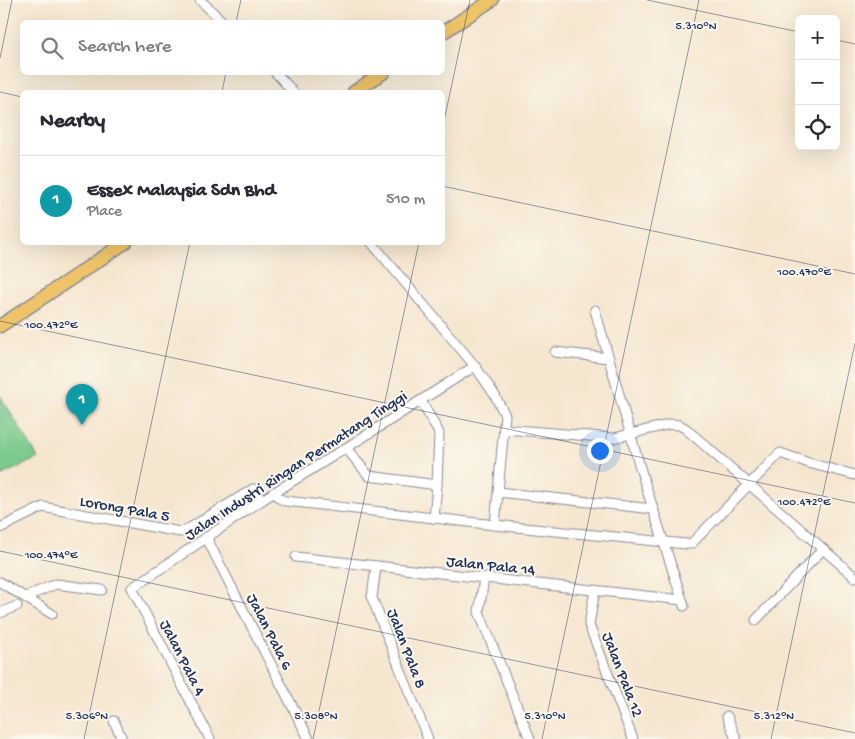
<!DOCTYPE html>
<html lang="en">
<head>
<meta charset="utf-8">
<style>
	:root { --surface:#fff; --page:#f7f7f7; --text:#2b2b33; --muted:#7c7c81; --line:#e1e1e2; --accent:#b5179e }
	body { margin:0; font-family:"Gochi Hand",sans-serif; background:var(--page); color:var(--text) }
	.controls { position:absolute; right:15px; top:15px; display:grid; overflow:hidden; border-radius:8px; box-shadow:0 5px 20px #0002 }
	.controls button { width:45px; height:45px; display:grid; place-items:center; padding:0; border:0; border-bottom:1px solid var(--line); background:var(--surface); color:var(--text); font:25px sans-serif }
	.you { position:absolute; left:599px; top:450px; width:18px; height:18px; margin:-12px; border:4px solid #fff; border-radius:50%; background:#1a73e8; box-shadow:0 0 0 8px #1a73e833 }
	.badge { display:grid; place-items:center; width:32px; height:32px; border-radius:50%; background:var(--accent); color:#fff; font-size:16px; font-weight:700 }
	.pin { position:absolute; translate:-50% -41px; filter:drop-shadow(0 1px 2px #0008) }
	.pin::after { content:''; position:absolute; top:26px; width:18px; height:15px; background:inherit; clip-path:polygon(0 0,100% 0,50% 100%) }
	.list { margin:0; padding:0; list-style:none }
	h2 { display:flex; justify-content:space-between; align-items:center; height:65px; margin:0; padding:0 20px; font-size:21px }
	h2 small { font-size:16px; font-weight:400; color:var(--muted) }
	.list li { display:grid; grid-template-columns:32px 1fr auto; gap:15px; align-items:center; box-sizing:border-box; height:90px; padding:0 20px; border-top:1px solid var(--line) }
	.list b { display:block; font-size:19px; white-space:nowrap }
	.list p { margin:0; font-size:16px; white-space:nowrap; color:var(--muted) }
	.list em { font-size:16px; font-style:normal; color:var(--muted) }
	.icon { flex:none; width:28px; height:28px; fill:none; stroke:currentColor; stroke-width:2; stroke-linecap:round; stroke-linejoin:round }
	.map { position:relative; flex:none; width:855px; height:739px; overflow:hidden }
	.search { position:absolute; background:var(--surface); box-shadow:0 5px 20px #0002; left:20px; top:20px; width:425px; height:55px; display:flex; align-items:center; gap:12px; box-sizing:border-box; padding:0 18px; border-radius:8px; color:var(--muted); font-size:19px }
	.panel { position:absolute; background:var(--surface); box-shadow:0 5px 20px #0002; left:20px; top:90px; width:425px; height:155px; border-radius:8px }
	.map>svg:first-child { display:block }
	.green { fill:#7aca8b; stroke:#4a7c74 }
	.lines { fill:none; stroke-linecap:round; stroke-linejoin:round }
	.minor-casing { stroke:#888a96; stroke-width:11 }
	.highway-casing { stroke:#888a96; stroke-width:15 }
	.minor { stroke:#fff; stroke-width:9 }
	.highway { stroke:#efc469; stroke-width:12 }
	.ticks { fill:none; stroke:#1b2f5e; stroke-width:1; stroke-opacity:0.45 }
	.labels { text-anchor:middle; stroke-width:4; stroke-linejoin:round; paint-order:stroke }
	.street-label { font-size:16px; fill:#1b2f5e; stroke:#fbf7ec }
	.ticks-label { font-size:12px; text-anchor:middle; fill:#1b2f5e; stroke:#fbf7ec; stroke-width:4; stroke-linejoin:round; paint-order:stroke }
</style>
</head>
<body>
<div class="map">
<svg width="855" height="739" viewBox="0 0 855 739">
	<rect width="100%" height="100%" fill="#fbf7ec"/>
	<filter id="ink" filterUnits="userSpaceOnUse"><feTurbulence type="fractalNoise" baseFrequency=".02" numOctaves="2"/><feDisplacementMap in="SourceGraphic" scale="10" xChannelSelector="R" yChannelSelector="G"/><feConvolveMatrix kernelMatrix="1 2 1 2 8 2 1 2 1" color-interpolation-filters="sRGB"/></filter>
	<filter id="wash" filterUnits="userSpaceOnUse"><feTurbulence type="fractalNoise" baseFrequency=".0096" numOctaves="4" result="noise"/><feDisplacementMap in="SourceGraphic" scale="20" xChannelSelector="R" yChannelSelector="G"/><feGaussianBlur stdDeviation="1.12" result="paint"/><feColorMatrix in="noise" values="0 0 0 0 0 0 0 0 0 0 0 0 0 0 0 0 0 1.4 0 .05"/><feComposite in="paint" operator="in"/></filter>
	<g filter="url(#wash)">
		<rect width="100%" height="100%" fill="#f5e6cf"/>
		<path class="green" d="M0,395L38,458L0,476Z"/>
	</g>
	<g filter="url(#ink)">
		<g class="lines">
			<defs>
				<g id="minor">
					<path d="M200,0L223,22"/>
					<path d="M275,72L287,85L293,92"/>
					<path d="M371,242L475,366L494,394L505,415L495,525"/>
					<path d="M595,310L641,471L684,606"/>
					<path d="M555,352L609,358"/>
					<path d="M421,401L439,433L437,485L434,518"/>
					<path d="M504,429L614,438L671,424L679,425L685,428L855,577"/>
					<path d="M346,448L369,476L437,485"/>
					<path d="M274,492C278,497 280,500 286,501L495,525L686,544H691L780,453L812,464L855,475"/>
					<path d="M498,492L653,509"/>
					<path d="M0,528L43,507L180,532L185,531L253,489L262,500"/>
					<path d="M206,537L309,739"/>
					<path d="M296,557L682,600"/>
					<path d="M376,566L372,598L428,739"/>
					<path d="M484,578L479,612L530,739"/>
					<path d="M0,582L52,614"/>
					<path d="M595,590L589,625L633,739"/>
					<path d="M25,597L56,584L102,590"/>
					<path d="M0,613L17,606"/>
					<path d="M756,620L823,549"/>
					<path d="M727,716L736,739"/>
					<path d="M114,721L122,739"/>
					<path d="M210,739L132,588L262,500L346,448L475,366"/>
				</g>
				<g id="highway">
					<path d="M442,33L492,0"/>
					<path d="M354,92L384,72"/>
					<path d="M0,326L126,242"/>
				</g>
			</defs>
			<use href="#minor" class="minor-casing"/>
			<use href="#highway" class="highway-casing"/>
			<use href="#minor" class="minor"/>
			<use href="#highway" class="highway"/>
		</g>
	</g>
	<path class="ticks" d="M647,0L799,32M236,22L241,0M836,40L855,44M0,58L12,0M0,92L22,97M222,92L226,72M442,130L470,0M442,186L855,274M0,321L855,503M0,551L855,733M84,739L190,242M313,739L419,242M542,739L699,0M771,739L855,343"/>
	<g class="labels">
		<g class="street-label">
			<text transform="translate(295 464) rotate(-33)" y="6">Jalan Industri Ringan Permatang Tinggi</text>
			<text transform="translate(125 507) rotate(10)" y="6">Lorong Pala 5</text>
			<text transform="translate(491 564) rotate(6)" y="6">Jalan Pala 14</text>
			<text transform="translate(271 631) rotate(63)" y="6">Jalan Pala 6</text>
			<text transform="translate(408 648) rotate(69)" y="6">Jalan Pala 8</text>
			<text transform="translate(184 657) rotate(63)" y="6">Jalan Pala 4</text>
			<text transform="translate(624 674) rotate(69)" y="6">Jalan Pala 12</text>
		</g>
	</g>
	<g class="ticks-label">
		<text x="696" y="29">5.310°N</text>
		<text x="804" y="275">100.470°E</text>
		<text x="51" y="328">100.472°E</text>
		<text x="804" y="505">100.472°E</text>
		<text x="51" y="558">100.474°E</text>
		<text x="87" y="719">5.306°N</text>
		<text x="316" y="719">5.308°N</text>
		<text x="545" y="719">5.310°N</text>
		<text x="774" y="719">5.312°N</text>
	</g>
</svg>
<div class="controls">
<button>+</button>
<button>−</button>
<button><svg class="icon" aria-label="locate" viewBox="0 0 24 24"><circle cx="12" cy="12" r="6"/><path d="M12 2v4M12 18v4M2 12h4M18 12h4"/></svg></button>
</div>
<div class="you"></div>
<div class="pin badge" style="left:82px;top:425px;background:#0f9aa8">1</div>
<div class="search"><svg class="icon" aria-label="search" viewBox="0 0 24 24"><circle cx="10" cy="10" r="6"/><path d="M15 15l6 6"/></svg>Search here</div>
<section class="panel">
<h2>Nearby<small></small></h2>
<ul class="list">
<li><span class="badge" style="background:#0f9aa8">1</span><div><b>Essex Malaysia Sdn Bhd</b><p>Place</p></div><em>510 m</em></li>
</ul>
</section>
</div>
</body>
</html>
